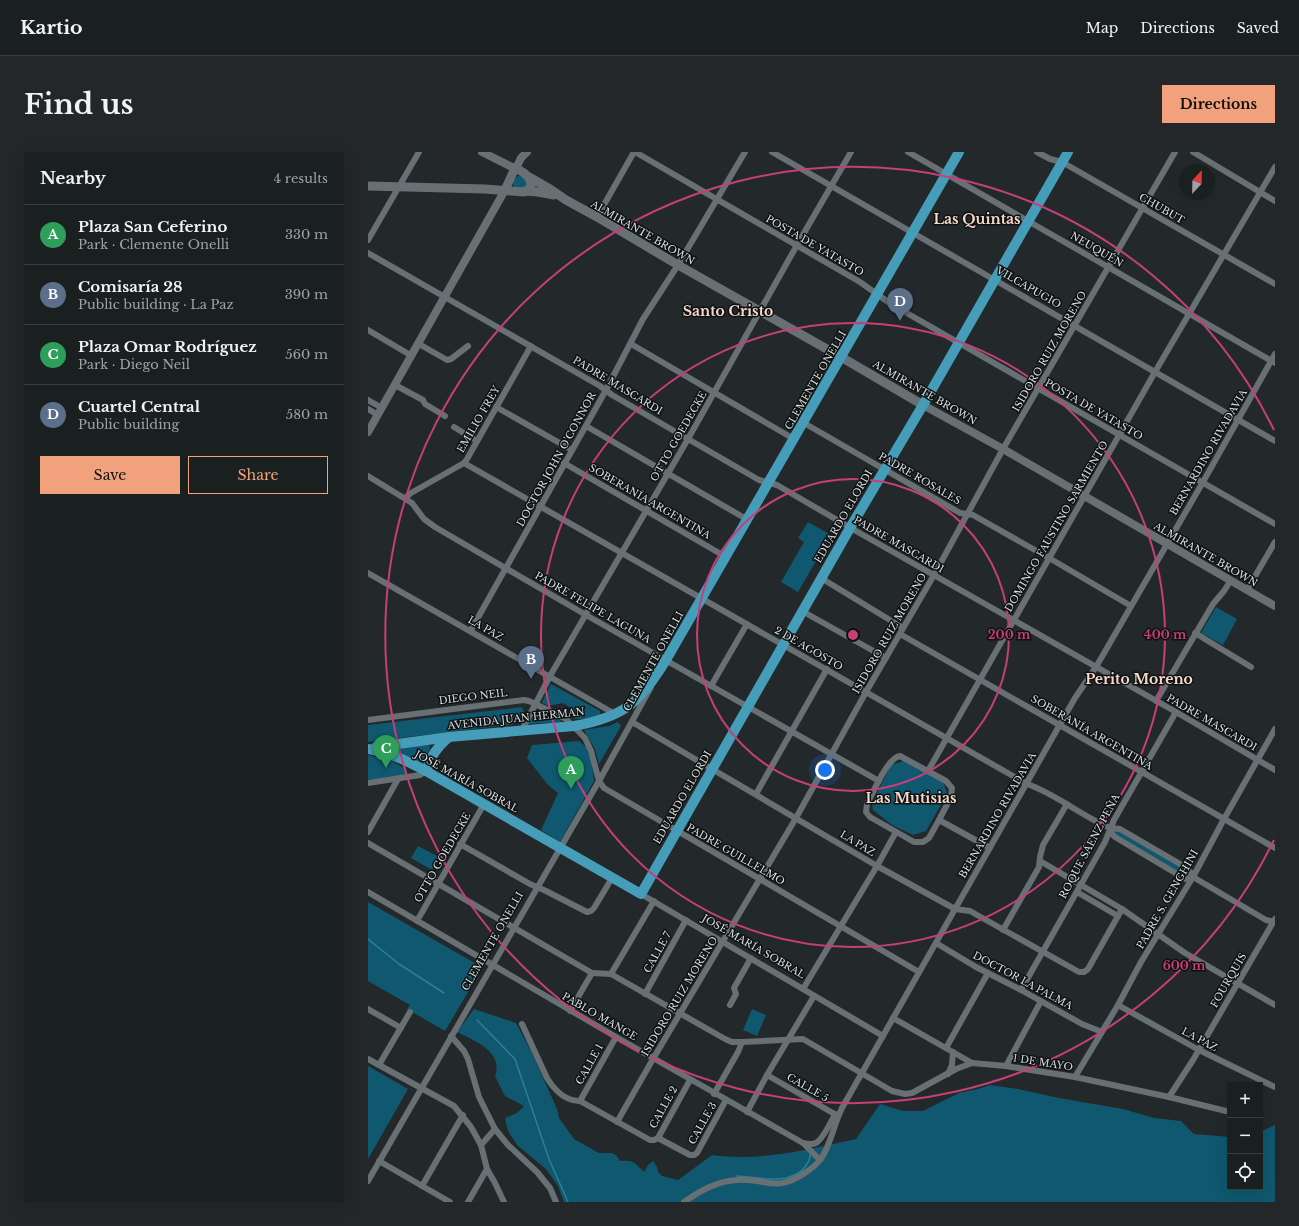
<!DOCTYPE html>
<html lang="en">
<head>
<meta charset="utf-8">
<style>
	:root { --surface:#1a1f20; --page:#232729; --text:#f1f3f6; --muted:#9fa2a5; --line:#383d3e; --accent:#f1a17c }
	body { margin:0; font-family:"Libre Baskerville",serif; background:var(--page); color:var(--text) }
	.controls { position:absolute; right:12px; bottom:12px; display:grid; overflow:hidden; border-radius:0px; box-shadow:0 4px 16px #0002 }
	.controls button { width:36px; height:36px; display:grid; place-items:center; padding:0; border:0; border-bottom:1px solid var(--line); background:var(--surface); color:var(--text); font:20px sans-serif }
	.compass { position:absolute; left:811px; top:12px; width:36px; height:36px; border-radius:50%; background:var(--surface); box-shadow:0 4px 16px #0002; rotate:22deg }
	.you { position:absolute; left:457px; top:618px; width:14px; height:14px; margin:-10px; border:3px solid #fff; border-radius:50%; background:#1a73e8; box-shadow:0 0 0 6px #1a73e833 }
	.badge { display:grid; place-items:center; width:26px; height:26px; border-radius:50%; background:var(--accent); color:#fff; font-size:13px; font-weight:700 }
	.pin { position:absolute; translate:-50% -33px; filter:drop-shadow(0 1px 2px #0008) }
	.pin::after { content:''; position:absolute; top:21px; width:14px; height:12px; background:inherit; clip-path:polygon(0 0,100% 0,50% 100%) }
	.list { margin:0; padding:0; list-style:none }
	h2 { display:flex; justify-content:space-between; align-items:center; height:52px; margin:0; padding:0 16px; font-size:17px }
	h2 small { font-size:13px; font-weight:400; color:var(--muted) }
	.list li { display:grid; grid-template-columns:26px 1fr auto; gap:12px; align-items:center; box-sizing:border-box; height:60px; padding:0 16px; border-top:1px solid var(--line) }
	.list b { display:block; font-size:15px; white-space:nowrap }
	.list p { margin:0; font-size:13px; white-space:nowrap; color:var(--muted) }
	.list em { font-size:13px; font-style:normal; color:var(--muted) }
	.actions { display:flex; gap:8px; padding:12px 16px }
	.actions a { flex:1; padding:9px 0; border:1px solid var(--accent); border-radius:0px; text-align:center; font-size:14px; color:var(--accent) }
	.actions .main { background:var(--accent); color:#111 }
	.icon { flex:none; width:22px; height:22px; fill:none; stroke:currentColor; stroke-width:2; stroke-linecap:round; stroke-linejoin:round }
	.map { position:relative; flex:none; width:907px; height:1050px; overflow:hidden; border-radius:0px }
	header { display:flex; align-items:center; gap:24px; box-sizing:border-box; height:56px; padding:0 20px; background:var(--surface); border-bottom:1px solid var(--line) }
	header strong { font-size:19px }
	nav { display:flex; gap:22px; margin-inline-start:auto; font-size:14px }
	.intro { display:flex; align-items:center; justify-content:space-between; box-sizing:border-box; height:96px; padding:0 24px }
	h1 { margin:0; font-size:28px }
	.button { padding:10px 18px; border-radius:0px; background:var(--accent); color:#111; font-size:14px; font-weight:700 }
	main { display:flex; gap:24px; padding:0 24px }
	aside { flex:1; background:var(--surface); border-radius:0px; box-shadow:0 4px 16px #0002 }
	.map>svg:first-child { display:block }
	.green { fill:#0f586f }
	.lines { fill:none; stroke-linecap:round; stroke-linejoin:round }
	.stream { stroke:#2c7f9c; stroke-width:1.5 }
	.minor { stroke:#697073; stroke-width:6 }
	.tertiary { stroke:#697073; stroke-width:8 }
	.secondary { stroke:#697073; stroke-width:9 }
	.primary { stroke:#469dba; stroke-width:10 }
	.ring { fill:none; stroke:#c63f75; stroke-width:2 }
	.labels { text-anchor:middle; stroke-width:3; stroke-linejoin:round; paint-order:stroke }
	.street-label { font-size:10px; fill:#d8dcdd; stroke:#0e1112 }
	.district-label { font-size:14px; font-weight:bold; fill:#f6d7c9; stroke:#0e1112 }
	.centre { fill:#c63f75; stroke:#0e1112; stroke-width:2 }
	.ring-label { font-size:12px; text-anchor:middle; font-weight:bold; fill:#c63f75; stroke:#0e1112; stroke-width:3; stroke-linejoin:round; paint-order:stroke }
</style>
</head>
<body>
<header>
<strong>Kartio</strong>
<nav><a>Map</a><a>Directions</a><a>Saved</a></nav>
</header>
<div class="intro"><h1>Find us</h1><a class="button">Directions</a></div>
<main>
<aside>
<h2>Nearby<small>4 results</small></h2>
<ul class="list">
<li><span class="badge" style="background:#2e9e5b">A</span><div><b>Plaza San Ceferino</b><p>Park · Clemente Onelli</p></div><em>330 m</em></li>
<li><span class="badge" style="background:#5c6f8a">B</span><div><b>Comisaría 28</b><p>Public building · La Paz</p></div><em>390 m</em></li>
<li><span class="badge" style="background:#2e9e5b">C</span><div><b>Plaza Omar Rodríguez</b><p>Park · Diego Neil</p></div><em>560 m</em></li>
<li><span class="badge" style="background:#5c6f8a">D</span><div><b>Cuartel Central</b><p>Public building</p></div><em>580 m</em></li>
</ul>
<div class="actions"><a class="main">Save</a><a>Share</a></div>
</aside>
<div class="map">
<svg width="907" height="1050" viewBox="0 0 907 1050">
	<rect width="100%" height="100%" fill="#23292b"/>
	<g class="green">
		<path d="M150,24H155L159,27V36H146L145,32V28Z"/>
		<path d="M440,370L463,383L430,440L413,430L436,390L430,386Z"/>
		<path d="M848,455L869,467L855,493L833,481Z"/>
		<path d="M183,532L232,559V563C223,566 210,569 201,565L200,561L203,556L195,551L180,554L174,551V550Z"/>
		<path d="M154,555L156,560L147,572L0,590V573Z"/>
		<path d="M171,562L188,565L194,570L161,572L162,568Z"/>
		<path d="M250,570L253,574L231,612L227,597L216,578L241,574Z"/>
		<path d="M211,589L218,595L223,606L226,629L192,690L173,678L190,641L180,633L159,606L164,593Z"/>
		<path d="M61,592L62,596L55,613L30,600L28,598L30,596Z"/>
		<path d="M0,603L22,608L39,618V621L36,623L0,628Z"/>
		<path d="M536,609L575,629L579,642L558,679L545,683L524,673L505,658L504,651L523,613Z"/>
		<path d="M748,677L818,718L821,721L819,724H817L745,681L746,678Z"/>
		<path d="M50,694L71,705L64,718L43,706Z"/>
		<path d="M0,750L112,814L113,818L77,879L39,857L42,853L0,829Z"/>
		<path d="M106,857L148,871L163,899L189,957L191,966L206,987L231,1001H244L249,1004L252,1009C266,1008 266,1010 276,1020L280,1013L285,1009L289,1015L290,1020L294,1024L310,1028L344,1003C392,1010 442,997 488,987L512,952L535,959H555L591,941L610,937L622,933L650,937L691,946L755,957L786,966L813,969L826,982L862,985V1035H892V980L907,973V1050H196L190,1034L178,1017L150,994L140,979L137,966L149,961L156,954L137,944L127,924C136,900 107,889 89,880Z"/>
		<path d="M384,857L398,863L389,884L375,878Z"/>
		<path d="M0,914L40,937L0,1007Z"/>
	</g>
	<g class="lines">
		<g class="stream">
			<path d="M0,787L31,812L76,841"/>
			<path d="M109,868L147,907L181,1007L200,1050"/>
			<path d="M369,1024C390,1025 422,1034 437,1015C440,1010 443,1007 442,1001"/>
		</g>
		<g class="minor">
			<path d="M267,0L492,130L523,152L907,372"/>
			<path d="M404,0L907,289"/>
			<path d="M540,0L907,211"/>
			<path d="M669,0L682,7L694,10L907,132"/>
			<path d="M825,0L907,49"/>
			<path d="M229,65L266,0"/>
			<path d="M0,88L51,0"/>
			<path d="M0,101L232,234L244,243L391,328L409,333L488,379L808,560L907,618"/>
			<path d="M0,178L44,204"/>
			<path d="M51,192L79,208L83,207L100,194"/>
			<path d="M263,192L426,287"/>
			<path d="M27,233L55,248L57,252L77,264"/>
			<path d="M0,248L14,256"/>
			<path d="M128,255L204,298"/>
			<path d="M0,257L10,263"/>
			<path d="M436,271L592,361L605,363L681,406L763,454"/>
			<path d="M218,274L380,368"/>
			<path d="M86,275L109,289"/>
			<path d="M96,311L659,632C688,642 712,663 740,675C744,677 748,676 752,677L819,716L823,721L825,725L898,768L907,770"/>
			<path d="M196,311L358,405"/>
			<path d="M0,324L44,351L56,367L67,375L218,463L511,629"/>
			<path d="M37,346L43,341L96,311L99,307L163,194"/>
			<path d="M0,421L247,562"/>
			<path d="M453,426L535,476"/>
			<path d="M879,438L907,390"/>
			<path d="M434,459L518,506"/>
			<path d="M103,478L238,238L275,167L310,113L377,0"/>
			<path d="M827,481L883,515"/>
			<path d="M532,482L907,696"/>
			<path d="M343,534L379,472"/>
			<path d="M788,549L845,452L856,439L863,428"/>
			<path d="M0,568L156,548L161,549L198,567L217,586L223,599L231,629L236,636L551,820"/>
			<path d="M264,570L509,714L587,757L602,759L711,820H716L720,817L754,757"/>
			<path d="M154,578L182,524L320,287L429,93L483,0"/>
			<path d="M532,604L578,629L584,636L583,645L571,668L561,686L555,690H546L502,665L498,660L499,652C505,641 519,606 532,604Z"/>
			<path d="M560,619L787,220L907,15"/>
			<path d="M0,631L52,623L58,619"/>
			<path d="M388,642L459,517"/>
			<path d="M571,668L622,696"/>
			<path d="M742,676L744,682L747,685L814,725L817,727L825,725"/>
			<path d="M0,680L30,627"/>
			<path d="M0,691L224,821L243,822L357,887L364,890H374L435,887L524,939L537,942L544,941L588,917L604,911L638,914L707,925L801,945L862,960"/>
			<path d="M92,692L162,732L178,739L219,760L223,759L226,756L244,726"/>
			<path d="M672,709L754,757L817,801L907,853"/>
			<path d="M0,740L248,885L435,991L452,1008"/>
			<path d="M709,740L750,764"/>
			<path d="M273,742L515,884"/>
			<path d="M49,769L116,652"/>
			<path d="M635,778L671,715L672,705L675,693L699,652"/>
			<path d="M568,791L608,815L653,838L714,872L734,880"/>
			<path d="M243,822L286,749"/>
			<path d="M435,837L509,714L528,680"/>
			<path d="M653,838L737,690L746,668L808,560"/>
			<path d="M277,842L318,768"/>
			<path d="M362,853L368,842L366,836L383,806"/>
			<path d="M750,853L831,898L907,935"/>
			<path d="M0,857L33,876"/>
			<path d="M202,859L224,821"/>
			<path d="M525,866L604,911"/>
			<path d="M154,872L179,926C187,939 197,949 212,949L282,988H286L290,986L322,928"/>
			<path d="M83,884L96,899L100,907L111,945L127,977L140,993L169,1020L182,1036L188,1050"/>
			<path d="M578,896L620,821"/>
			<path d="M0,907L86,954L103,975L113,993L119,1017L127,1031L136,1050"/>
			<path d="M11,913L42,860"/>
			<path d="M638,914L673,849"/>
			<path d="M580,922L584,913L585,900"/>
			<path d="M399,923L470,964"/>
			<path d="M707,925L750,853L773,810L825,725L856,667L907,577"/>
			<path d="M346,942L370,900L374,890"/>
			<path d="M801,945L825,908L907,767"/>
			<path d="M212,949L248,885"/>
			<path d="M379,960L399,923L446,844"/>
			<path d="M249,970L285,907L428,666L498,540L566,423L635,297L807,0"/>
			<path d="M290,986L322,1003H326L329,1001L358,948"/>
			<path d="M435,991C439,992 444,993 448,991C455,987 463,970 467,962"/>
			<path d="M113,993L127,977"/>
			<path d="M11,1009L82,1050"/>
			<path d="M0,1029L231,629L283,535"/>
			<path d="M54,1034L95,963"/>
			<path d="M100,1050L119,1017"/>
			<path d="M316,1050C332,1039 349,1029 369,1028C399,1026 407,1041 437,1021C443,1017 449,1012 453,1007C463,992 466,972 474,956L707,546L728,515L835,330L907,202"/>
		</g>
		<g class="tertiary">
			<path d="M114,0L146,16"/>
			<path d="M148,16L153,6L159,0"/>
			<path d="M555,253L635,297L907,454"/>
			<path d="M0,280L137,38"/>
		</g>
		<g class="secondary">
			<path d="M161,25L182,37L198,48L229,65L310,113L473,205L555,253"/>
			<path d="M0,34L117,37L156,40L159,39L163,34C163,24 155,20 147,16L137,38"/>
			<path d="M157,39L170,40L186,43"/>
		</g>
		<g class="primary">
			<path d="M8,595L81,585L206,574C256,565 272,551 298,508L591,0"/>
			<path d="M0,597C23,601 37,608 58,619L273,742L482,376L555,253L700,0"/>
			<path d="M58,619C63,604 69,595 81,585"/>
		</g>
	</g>
	<g class="ring">
		<circle cx="485" cy="483" r="156"/>
		<circle cx="485" cy="483" r="312"/>
		<path d="M906 688A468 468 0 1 1 906 278"/>
	</g>
	<g class="labels">
		<g class="street-label">
			<text transform="translate(794 56) rotate(30)" y="4">CHUBUT</text>
			<text transform="translate(275 80) rotate(30)" y="4">ALMIRANTE BROWN</text>
			<text transform="translate(447 93) rotate(30)" y="4">POSTA DE YATASTO</text>
			<text transform="translate(729 97) rotate(30)" y="4">NEUQUÉN</text>
			<text transform="translate(661 135) rotate(30)" y="4">VILCAPUGIO</text>
			<text transform="translate(681 199) rotate(-60)" y="4">ISIDORO RUIZ MORENO</text>
			<text transform="translate(447 228) rotate(-60)" y="4">CLEMENTE ONELLI</text>
			<text transform="translate(250 233) rotate(31)" y="4">PADRE MASCARDI</text>
			<text transform="translate(557 240) rotate(30)" y="4">ALMIRANTE BROWN</text>
			<text transform="translate(726 257) rotate(30)" y="4">POSTA DE YATASTO</text>
			<text transform="translate(110 267) rotate(-60)" y="4">EMILIO FREY</text>
			<text transform="translate(310 284) rotate(-60)" y="4">OTTO GOEDECKE</text>
			<text transform="translate(840 300) rotate(-60)" y="4">BERNARDINO RIVADAVIA</text>
			<text transform="translate(188 307) rotate(-61)" y="4">DOCTOR JOHN O'CONNOR</text>
			<text transform="translate(552 326) rotate(30)" y="4">PADRE ROSALES</text>
			<text transform="translate(282 349) rotate(30)" y="4">SOBERANÍA ARGENTINA</text>
			<text transform="translate(475 364) rotate(-60)" y="4">EDUARDO ELORDI</text>
			<text transform="translate(688 374) rotate(-60)" y="4">DOMINGO FAUSTINO SARMIENTO</text>
			<text transform="translate(531 392) rotate(30)" y="4">PADRE MASCARDI</text>
			<text transform="translate(838 402) rotate(30)" y="4">ALMIRANTE BROWN</text>
			<text transform="translate(225 455) rotate(30)" y="4">PADRE FELIPE LAGUNA</text>
			<text transform="translate(118 476) rotate(30)" y="4">LA PAZ</text>
			<text transform="translate(521 481) rotate(-60)" y="4">ISIDORO RUIZ MORENO</text>
			<text transform="translate(441 496) rotate(30)" y="4">2 DE AGOSTO</text>
			<text transform="translate(285 509) rotate(-61)" y="4">CLEMENTE ONELLI</text>
			<text transform="translate(105 544) rotate(-7)" y="4">DIEGO NEIL</text>
			<text transform="translate(148 566) rotate(-6)" y="4">AVENIDA JUAN HERMAN</text>
			<text transform="translate(844 570) rotate(30)" y="4">PADRE MASCARDI</text>
			<text transform="translate(724 580) rotate(30)" y="4">SOBERANÍA ARGENTINA</text>
			<text transform="translate(99 629) rotate(29)" y="4">JOSÉ MARÍA SOBRAL</text>
			<text transform="translate(314 645) rotate(-60)" y="4">EDUARDO ELORDI</text>
			<text transform="translate(629 663) rotate(-60)" y="4">BERNARDINO RIVADAVIA</text>
			<text transform="translate(490 691) rotate(31)" y="4">LA PAZ</text>
			<text transform="translate(721 694) rotate(-62)" y="4">ROQUE SÁENZ PEÑA</text>
			<text transform="translate(368 702) rotate(30)" y="4">PADRE GUILLELMO</text>
			<text transform="translate(74 705) rotate(-60)" y="4">OTTO GOEDECKE</text>
			<text transform="translate(799 747) rotate(-60)" y="4">PADRE S. GENGHINI</text>
			<text transform="translate(124 789) rotate(-60)" y="4">CLEMENTE ONELLI</text>
			<text transform="translate(386 794) rotate(30)" y="4">JOSÉ MARÍA SOBRAL</text>
			<text transform="translate(289 800) rotate(-61)" y="4">CALLE 7</text>
			<text transform="translate(655 828) rotate(28)" y="4">DOCTOR LA PALMA</text>
			<text transform="translate(860 828) rotate(-60)" y="4">FOURQUIS</text>
			<text transform="translate(311 844) rotate(-59)" y="4">ISIDORO RUIZ MORENO</text>
			<text transform="translate(232 864) rotate(30)" y="4">PABLO MANGE</text>
			<text transform="translate(832 887) rotate(28)" y="4">LA PAZ</text>
			<text transform="translate(675 910) rotate(9)" y="4">1 DE MAYO</text>
			<text transform="translate(221 912) rotate(-61)" y="4">CALLE 1</text>
			<text transform="translate(440 935) rotate(30)" y="4">CALLE 5</text>
			<text transform="translate(295 955) rotate(-61)" y="4">CALLE 2</text>
			<text transform="translate(334 971) rotate(-61)" y="4">CALLE 3</text>
		</g>
		<g class="district-label">
			<text x="609" y="72">Las Quintas</text>
			<text x="360" y="164">Santo Cristo</text>
			<text x="771" y="532">Perito Moreno</text>
			<text x="543" y="651">Las Mutisias</text>
		</g>
	</g>
	<circle cx="485" cy="483" r="6" class="centre"/>
	<g class="ring-label">
		<text x="641" y="487">200 m</text>
		<text x="797" y="487">400 m</text>
		<text x="816" y="818">600 m</text>
	</g>
</svg>
<div class="controls">
<button>+</button>
<button>−</button>
<button><svg class="icon" aria-label="locate" viewBox="0 0 24 24"><circle cx="12" cy="12" r="6"/><path d="M12 2v4M12 18v4M2 12h4M18 12h4"/></svg></button>
</div>
<svg class="compass" viewBox="-18 -18 36 36"><path d="M0-13l5 13h-10z" fill="#e53935"/><path d="M0 13l5-13h-10z" fill="#9fa2a5"/></svg>
<div class="you"></div>
<div class="pin badge" style="left:203px;top:637px;background:#2e9e5b">A</div>
<div class="pin badge" style="left:163px;top:527px;background:#5c6f8a">B</div>
<div class="pin badge" style="left:18px;top:616px;background:#2e9e5b">C</div>
<div class="pin badge" style="left:532px;top:169px;background:#5c6f8a">D</div>
</div>
</main>
</body>
</html>
